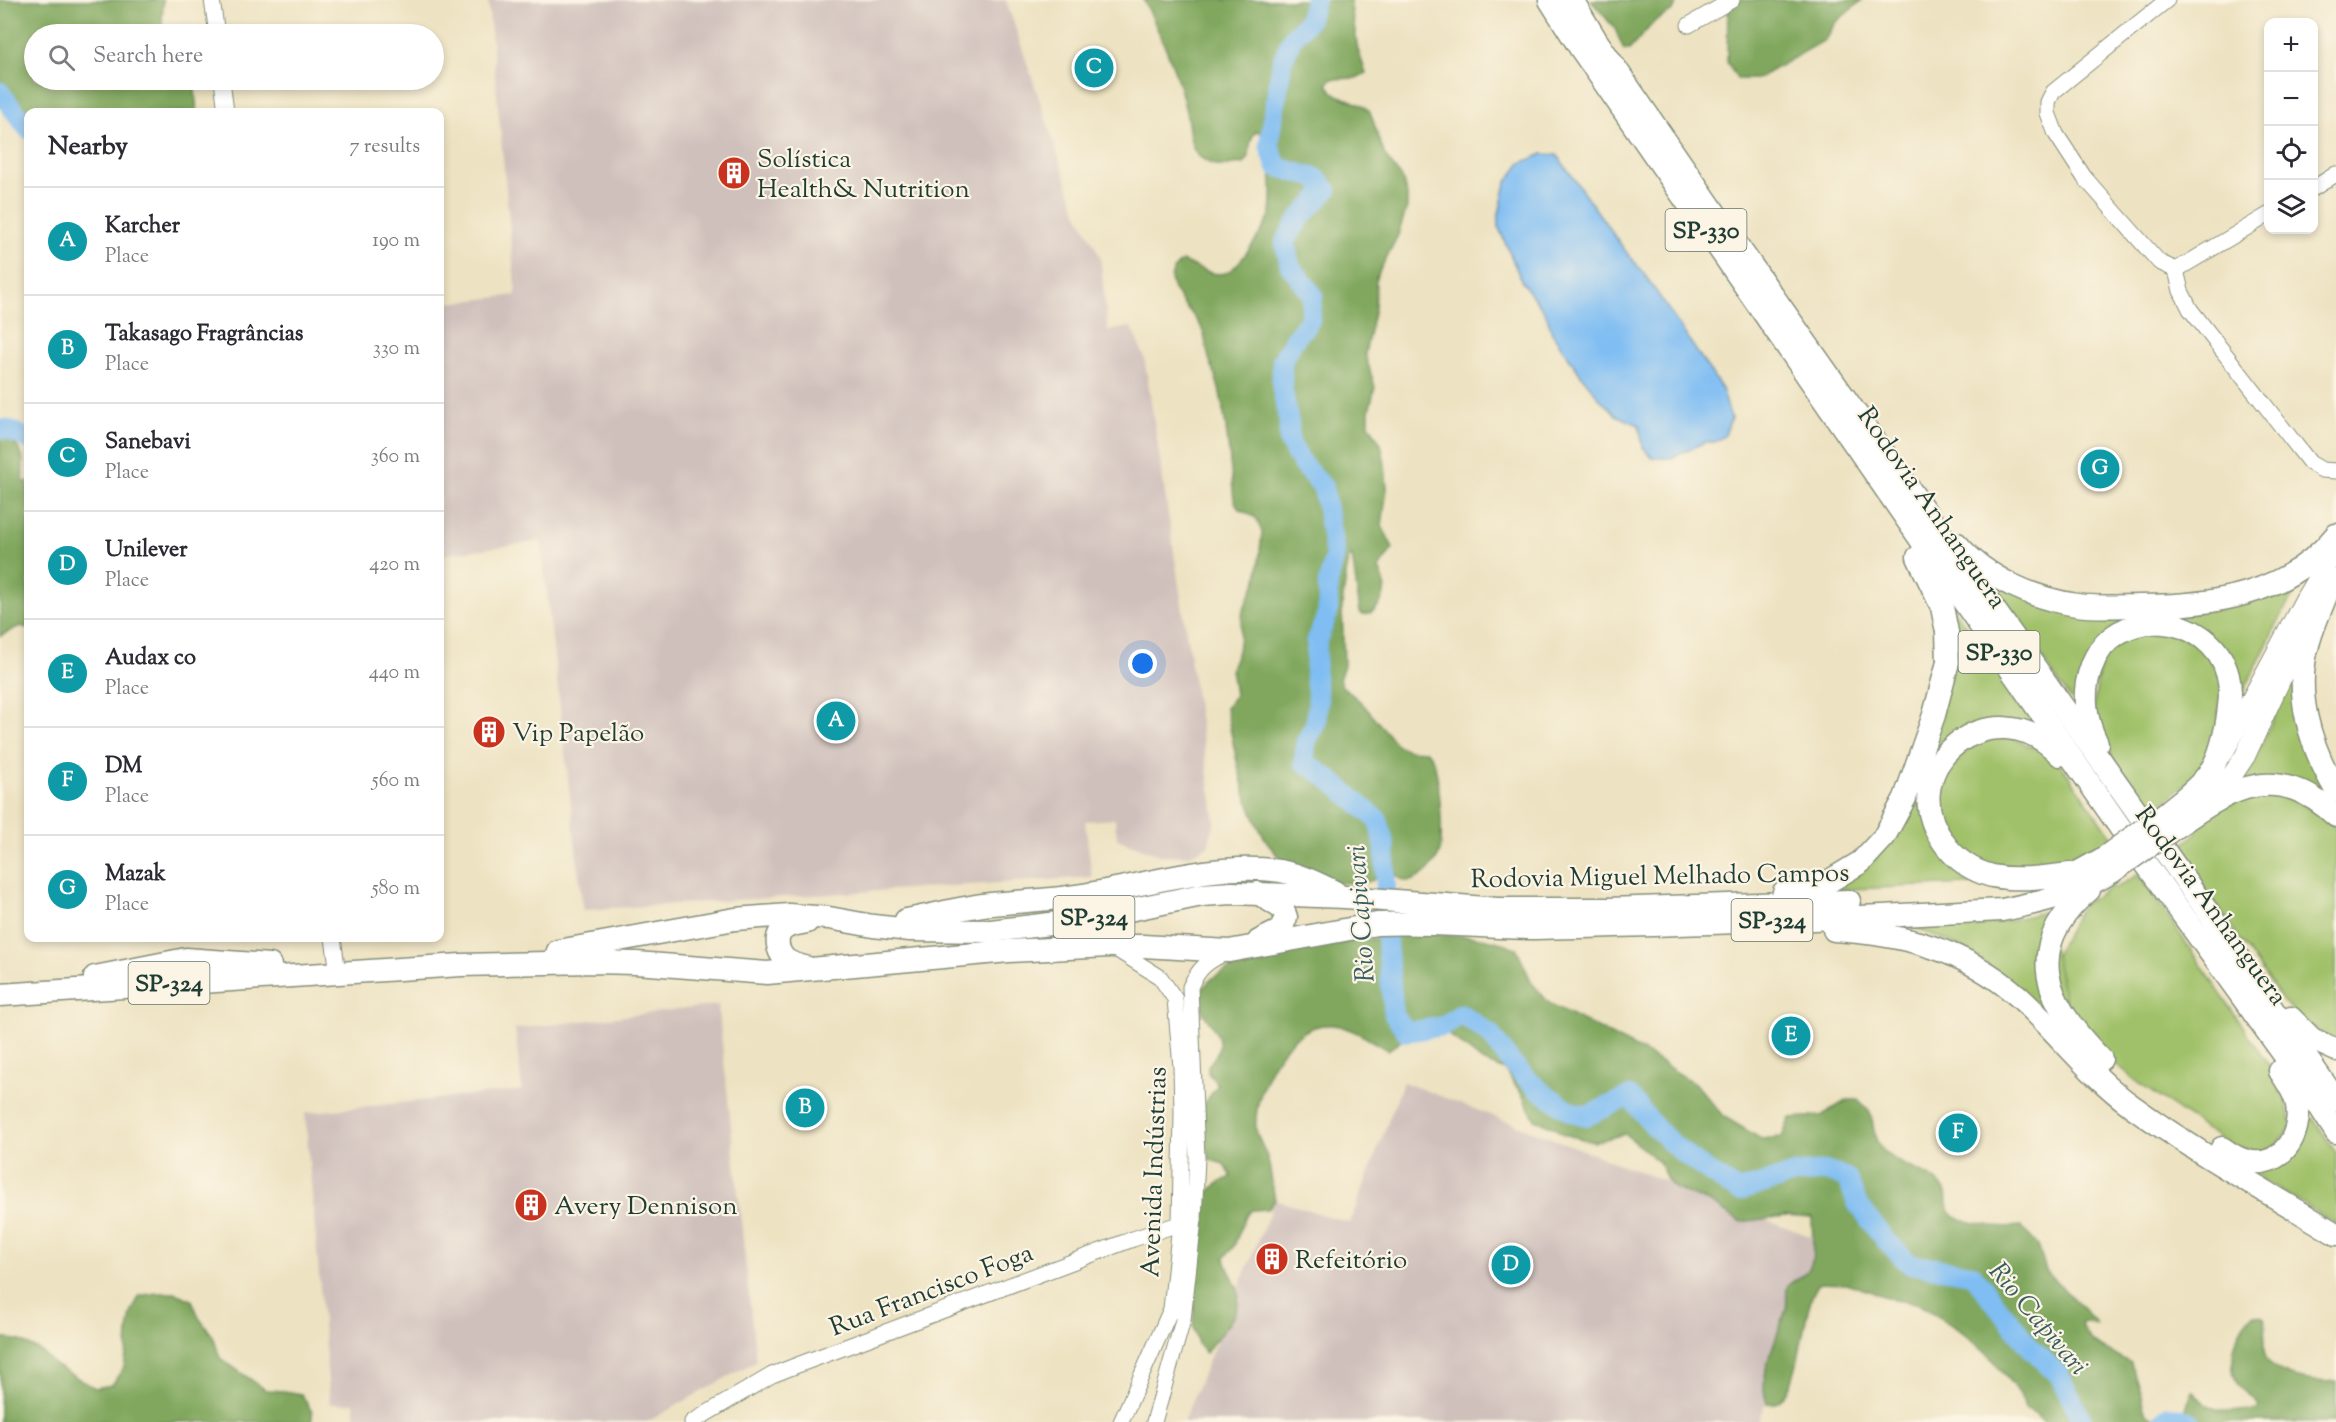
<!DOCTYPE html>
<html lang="en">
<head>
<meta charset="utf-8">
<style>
	:root { --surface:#fff; --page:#f2f2f3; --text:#2b2b33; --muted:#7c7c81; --line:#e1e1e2; --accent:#c8321e }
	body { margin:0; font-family:"Sorts Mill Goudy",serif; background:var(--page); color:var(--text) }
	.controls { position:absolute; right:18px; top:18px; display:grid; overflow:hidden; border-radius:12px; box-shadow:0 3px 9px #0003 }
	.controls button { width:54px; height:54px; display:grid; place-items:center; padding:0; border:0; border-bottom:2px solid var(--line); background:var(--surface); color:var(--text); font:30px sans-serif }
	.you { position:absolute; left:1143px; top:664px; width:21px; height:21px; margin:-15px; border:4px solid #fff; border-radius:50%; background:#1a73e8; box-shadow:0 0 0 9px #1a73e833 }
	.badge { display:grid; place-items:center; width:39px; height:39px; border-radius:50%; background:var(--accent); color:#fff; font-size:20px; font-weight:700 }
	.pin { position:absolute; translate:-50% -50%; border:3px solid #fff; box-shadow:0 2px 6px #0006 }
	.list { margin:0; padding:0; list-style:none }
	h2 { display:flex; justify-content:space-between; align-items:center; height:78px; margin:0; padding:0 24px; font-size:26px }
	h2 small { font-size:20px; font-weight:400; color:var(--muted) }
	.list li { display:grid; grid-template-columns:39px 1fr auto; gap:18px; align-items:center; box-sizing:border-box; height:108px; padding:0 24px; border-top:2px solid var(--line) }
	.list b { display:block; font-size:22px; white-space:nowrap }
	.list p { margin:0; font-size:20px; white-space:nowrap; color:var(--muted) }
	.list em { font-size:20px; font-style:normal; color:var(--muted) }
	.icon { flex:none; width:33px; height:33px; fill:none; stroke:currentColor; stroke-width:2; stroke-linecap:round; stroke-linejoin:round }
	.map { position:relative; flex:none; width:2336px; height:1422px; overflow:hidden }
	.search { position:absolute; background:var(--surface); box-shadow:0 3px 9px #0003; left:24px; top:24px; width:420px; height:66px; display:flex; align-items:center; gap:15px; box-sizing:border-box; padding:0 21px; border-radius:33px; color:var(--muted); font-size:22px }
	.panel { position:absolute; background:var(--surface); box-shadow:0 3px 9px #0003; left:24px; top:108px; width:420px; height:834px; border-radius:12px }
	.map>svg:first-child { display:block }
	.industrial { fill:#cfc0bb }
	.green { fill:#a0c169; stroke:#607f4e; stroke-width:1.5 }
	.forest { fill:#80a75d; stroke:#507248; stroke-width:1.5 }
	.water { fill:#7fbdf3; stroke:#4f7d94; stroke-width:1.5 }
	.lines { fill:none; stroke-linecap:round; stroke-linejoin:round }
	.river { stroke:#7fbdf3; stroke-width:20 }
	.minor-casing { stroke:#86907a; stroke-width:17 }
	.major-casing { stroke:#86907a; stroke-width:22 }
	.highway-casing { stroke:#86907a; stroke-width:25 }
	.minor { stroke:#fff; stroke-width:15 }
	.major { stroke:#fff; stroke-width:20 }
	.highway { stroke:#fff; stroke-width:22 }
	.highway-bridge-casing { stroke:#86907a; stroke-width:25; stroke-linecap:butt }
	.highway-bridge { stroke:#fff; stroke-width:22 }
	.labels { text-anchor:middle; stroke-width:4.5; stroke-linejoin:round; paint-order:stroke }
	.shield { fill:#fcf5e5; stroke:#617469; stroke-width:1.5 }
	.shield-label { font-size:24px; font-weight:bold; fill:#1f3d34 }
	.poi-label { font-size:26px; fill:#1f3d34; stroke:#fcf5e5; text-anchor:start }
	.street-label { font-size:26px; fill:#1f3d34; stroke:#fcf5e5 }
	.water-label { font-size:27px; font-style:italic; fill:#375d64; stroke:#fcf5e5 }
</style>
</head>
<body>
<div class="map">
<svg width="2336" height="1422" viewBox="0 0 2336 1422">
	<rect width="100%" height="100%" fill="#fcf5e5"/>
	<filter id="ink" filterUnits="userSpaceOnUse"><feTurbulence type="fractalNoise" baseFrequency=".0167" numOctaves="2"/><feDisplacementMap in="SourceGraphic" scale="12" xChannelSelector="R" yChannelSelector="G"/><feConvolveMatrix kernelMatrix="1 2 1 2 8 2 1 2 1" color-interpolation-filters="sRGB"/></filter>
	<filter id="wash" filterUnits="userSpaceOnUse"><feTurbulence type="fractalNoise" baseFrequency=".008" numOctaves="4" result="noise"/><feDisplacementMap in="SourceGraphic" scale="24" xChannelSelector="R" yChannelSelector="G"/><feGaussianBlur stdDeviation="1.35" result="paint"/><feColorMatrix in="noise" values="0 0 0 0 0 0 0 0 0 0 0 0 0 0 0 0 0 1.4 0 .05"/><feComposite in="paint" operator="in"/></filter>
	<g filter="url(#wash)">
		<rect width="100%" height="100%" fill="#ede2c1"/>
		<g class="industrial">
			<path d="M488,0H1006L1077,212L1100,256L1108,331L1131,327L1144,356L1215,821L1208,846L1189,856L1159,855L1117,839L1115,819L1085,821L1092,877L583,910L541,541L440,555V304L516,295Z"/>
			<path d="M718,1005L756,1361L647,1422H356L354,1403L330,1404L305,1113L522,1090L515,1029Z"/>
			<path d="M1403,1082L1833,1245L1758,1422H1183L1275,1200L1350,1223Z"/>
		</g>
		<g class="green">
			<path d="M1981,572L2072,610L2300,577V584L2284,610L2237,705L2219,645L2127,620L2080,712Z"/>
			<path d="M1954,610L2043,732L1965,729L1924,808L1989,883L1830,890L1889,840L1951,614Z"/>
			<path d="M2164,630L2202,645L2223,681L2215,743L2196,775L2150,814L2112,756L2093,708L2102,658L2135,632Z"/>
			<path d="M2297,677L2336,801V812L2245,778L2246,770L2260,748L2290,680Z"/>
			<path d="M2002,734L2051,755L2062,766L2113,838L2085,857L2062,867L2020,872L1967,858L1939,822V779L1954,753Z"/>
			<path d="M2270,788L2328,818L2336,828V1043L2297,1017L2281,998L2177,849L2197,833V827L2227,803Z"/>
			<path d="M2139,874L2284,1087L2291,1126L2269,1153L2234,1148L2144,1087L2121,1069L2095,1045L2067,1008L2053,959L2082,905L2112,886L2114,889Z"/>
			<path d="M2062,907L2049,930L2073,1034L1970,952L1941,938L1910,926H1978L2004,922Z"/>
			<path d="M2312,1117L2336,1152V1224L2252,1173L2306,1131L2309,1119Z"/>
		</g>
		<g class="forest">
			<path d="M0,0H163L162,26L168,34H34V80H194L197,112H28V122L11,110L0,96Z"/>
			<path d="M1144,0H1350L1358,50L1366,73L1356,78L1332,79L1327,84L1333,93L1361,105L1370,112L1385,156L1402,178L1407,195V207L1398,235L1376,278L1375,307L1365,354L1375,387L1369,411V424L1381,444L1385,464L1387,488L1382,526L1393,548L1379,568C1380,572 1383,577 1384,582C1387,596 1377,615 1362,615L1360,612L1352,556L1348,559L1342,607L1344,665L1339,680L1342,686L1362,703L1397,745L1408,750L1426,751C1428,753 1431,755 1432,758C1440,773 1443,834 1440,851C1437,865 1412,891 1398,877C1392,871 1390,859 1387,851C1379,879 1380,884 1348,883C1251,883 1242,782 1226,708L1235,695L1231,669L1238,651L1243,610L1257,580L1262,532L1256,518L1238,508L1234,499C1230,465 1228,431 1221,398C1219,384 1213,371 1209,358C1206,349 1206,339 1203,331C1196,310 1151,284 1182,261C1195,266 1212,277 1226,273C1237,270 1269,223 1271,211C1274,192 1271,146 1259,131L1255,132C1245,147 1254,152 1244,164C1227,161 1223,174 1201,158C1188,149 1190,127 1186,112C1178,72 1161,36 1144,0Z"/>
			<path d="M1591,0H1678L1673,11L1656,20L1629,50H1624L1615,29Z"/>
			<path d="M1733,0H1862L1835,23L1825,40L1757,79H1737L1727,62L1728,3Z"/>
			<path d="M0,428C9,438 24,449 23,464C23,472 21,475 25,483L28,481V628L20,626L0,636Z"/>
			<path d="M1415,934C1450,935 1483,934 1516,948L1532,983L1549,1003L1651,1056L1697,1085L1723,1116L1761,1139L1782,1137L1790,1118L1821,1116L1847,1100H1858C1861,1104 1868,1108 1870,1113C1875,1125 1872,1137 1881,1148C1898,1168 1924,1168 1940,1184C1950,1193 1945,1199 1948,1208C1953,1224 2007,1229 2021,1226L2039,1247L2046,1271L2095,1321L2096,1324L2084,1321L2081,1323C2088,1345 2112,1353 2131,1363L2147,1414L2160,1422H2043L2035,1414L2024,1408L2020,1394L1989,1356L1964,1333L1917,1303L1895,1300L1849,1284L1820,1283C1799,1300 1804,1411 1767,1403C1756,1376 1779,1336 1786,1309C1788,1302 1785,1293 1788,1286C1792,1279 1806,1278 1811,1265C1815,1255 1812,1230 1812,1218L1785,1216L1741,1222L1711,1203L1674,1188L1667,1180L1660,1163L1625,1134L1594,1142L1563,1134L1552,1126L1535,1120L1521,1093L1505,1070L1482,1061L1447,1033L1433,1030L1413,1033L1388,1050C1372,1042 1352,1027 1333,1025C1287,1020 1253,1089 1256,1129C1257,1138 1263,1146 1266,1154C1271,1168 1272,1185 1275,1200L1268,1209L1252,1210L1246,1215L1234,1246L1225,1257C1226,1270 1236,1279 1238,1292C1242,1318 1217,1334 1206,1353L1198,1344L1193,1324L1200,1214C1204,1196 1212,1183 1230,1178L1231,1175L1224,1164L1210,1160L1203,1137L1204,1104L1218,1085L1208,1073V1066C1212,1061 1218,1054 1219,1047C1222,1026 1192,1014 1201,992C1216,952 1374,939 1415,934Z"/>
			<path d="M157,1293H175L192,1300L199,1318L213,1336L220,1358L266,1390L284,1391L301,1394L312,1412V1422H0V1337L21,1341L42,1352L56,1366L95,1388L112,1385L124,1367L127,1349L128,1331L131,1314L139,1296Z"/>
			<path d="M2254,1314L2263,1316C2269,1326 2263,1338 2264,1349C2265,1377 2315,1384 2336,1381V1422H2170L2184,1415L2192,1391C2198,1396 2204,1404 2211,1407C2222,1411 2249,1415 2259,1407C2256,1396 2242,1392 2237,1383C2227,1363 2236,1325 2254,1314Z"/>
		</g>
		<path class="water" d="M1543,154L1557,155L1629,256L1643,272L1722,389L1731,418L1725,435L1715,442H1705L1671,458H1652L1643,447L1639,425L1616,415L1601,400L1578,371L1552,333L1546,314L1522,282L1499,228V214L1506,183L1521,163Z"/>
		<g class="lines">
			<g class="river">
				<path d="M1315,0L1308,21L1292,38L1282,62L1269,145L1277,167L1316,178L1327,190L1299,219L1285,242L1290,266L1313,295L1310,320L1294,340L1282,361V388L1289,423V441L1302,464L1323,487L1335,554L1328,584V613L1317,640L1315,677L1318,699L1316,722L1306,742L1304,762L1329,779L1378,820L1385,848L1387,946L1394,1015L1407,1032L1444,1026L1461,1014L1490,1034L1513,1065L1538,1089L1572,1112L1587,1116L1630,1096C1662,1141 1693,1163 1739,1191L1794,1174L1826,1171L1847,1178L1857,1203L1886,1241L1910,1264L1972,1274L2031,1348L2059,1375L2083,1422"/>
				<path d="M0,92L28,129"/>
				<path d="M0,429L9,430L28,439"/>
				<path d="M2162,1422L2169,1415L2190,1422"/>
			</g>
		</g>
	</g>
	<g filter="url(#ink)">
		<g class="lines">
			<defs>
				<g id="minor">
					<path d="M212,0L217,34"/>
					<path d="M2167,0L2053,92L2048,102V113L2056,134L2084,177L2159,262L2176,270L2268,215"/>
					<path d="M1689,25L1732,0"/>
					<path d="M222,80L226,112"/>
					<path d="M2314,188L2336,174"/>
					<path d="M2176,270L2181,291L2190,309L2310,463L2322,470L2336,471"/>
					<path d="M333,938L338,973"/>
					<path d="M1114,948L1160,977L1175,999L1181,1067L1182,1112L1180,1224L1171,1309L1121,1422"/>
					<path d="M692,1422L772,1375L795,1366L1133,1239L1194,1219"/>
					<path d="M1154,1422L1183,1320L1194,1219L1197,1158L1190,987C1198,969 1208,960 1226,953"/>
				</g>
				<g id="major">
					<path d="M2223,753L2306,598L2336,548"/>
					<path d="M2204,804L2233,774L2245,756L2308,620"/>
				</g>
				<g id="highway">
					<path d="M1550,0L1581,49L2133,846L2306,1085L2336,1132"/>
					<path d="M1572,0L1596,40L1739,248L2212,918L2261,993L2336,1100"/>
					<path d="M1957,544C1985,578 2035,599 2077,605C2098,608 2120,606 2141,606C2212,606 2288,595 2336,535"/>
					<path d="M2332,580C2325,600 2315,620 2309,641C2293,692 2310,746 2336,790"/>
					<path d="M2097,743C2085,720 2082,692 2091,668C2113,602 2212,611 2228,676C2232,691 2229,707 2227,722C2224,738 2219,760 2209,773C2198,789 2180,801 2166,813"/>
					<path d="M2060,755C1993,684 1889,767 1944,843C1956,860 1973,871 1992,876C2018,881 2045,877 2070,874"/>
					<path d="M2177,826C2234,786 2278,762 2336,816"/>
					<path d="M2054,882L2077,873L2104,858"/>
					<path d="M2089,890C2020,948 2046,1004 2101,1059"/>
					<path d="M1784,892L1828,882L1861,862L1884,837L1905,798L1934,715L1948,662L1947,632L1942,607L1918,557"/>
					<path d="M1258,893L1283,909L1286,917L1281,930L1259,941"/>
					<path d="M906,920C934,915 963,907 991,904C1021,901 1052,900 1082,895C1144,886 1217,861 1280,871C1299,874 1319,884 1335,892"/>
					<path d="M807,922C800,924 790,924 784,929C774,936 777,951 785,959C791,964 801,966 808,968"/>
					<path d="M1834,930C1903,934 1964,949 2018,996C2057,1031 2089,1075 2132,1106C2197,1153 2268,1192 2336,1234"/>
					<path d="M558,951L735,919L789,915L829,918L873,926L910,930L991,931L1075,921L1202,895L1232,893L1345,897L1498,909H1607L1849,901"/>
					<path d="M95,977L186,959L270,965"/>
					<path d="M0,995L461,965L592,962L636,963L767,973L1009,951L1109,946H1143L1229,951L1377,924C1430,921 1483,928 1536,928C1691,925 1847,918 2002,910C2041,902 2079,893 2113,871"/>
					<path d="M2291,1018L2312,1039L2336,1050"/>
					<path d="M2222,1148C2229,1153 2238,1159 2247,1161C2281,1169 2302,1135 2297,1105C2295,1092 2287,1082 2280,1071"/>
				</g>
			</defs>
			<use href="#minor" class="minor-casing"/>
			<use href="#major" class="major-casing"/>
			<use href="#highway" class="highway-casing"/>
			<use href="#minor" class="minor"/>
			<use href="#major" class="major"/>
			<use href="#highway" class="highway"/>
			<defs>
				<g id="highway-bridge">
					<path d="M2104,858L2166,813"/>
					<path d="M2113,871L2177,826"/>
				</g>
			</defs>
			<use href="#highway-bridge" class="highway-bridge-casing"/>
			<use href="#highway-bridge" class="highway-bridge"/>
		</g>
	</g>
	<defs>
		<symbol id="building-disc" viewBox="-11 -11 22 22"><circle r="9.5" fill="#c8321e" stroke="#fcf5e5"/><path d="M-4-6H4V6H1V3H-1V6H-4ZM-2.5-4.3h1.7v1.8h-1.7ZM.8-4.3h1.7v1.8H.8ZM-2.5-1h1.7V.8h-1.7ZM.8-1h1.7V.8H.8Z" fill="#fff"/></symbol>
	</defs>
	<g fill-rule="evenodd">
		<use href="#building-disc" x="715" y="154" width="38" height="38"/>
		<use href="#building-disc" x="470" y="713" width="38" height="38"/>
		<use href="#building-disc" x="512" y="1186" width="38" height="38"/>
		<use href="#building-disc" x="1253" y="1240" width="38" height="38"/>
	</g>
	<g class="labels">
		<g class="shield">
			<rect x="1665.5" y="209" width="81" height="42" rx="4.5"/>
			<rect x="1958.5" y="631" width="81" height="42" rx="4.5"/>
			<rect x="1053.5" y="896" width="81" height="42" rx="4.5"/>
			<rect x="1731.5" y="899" width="81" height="42" rx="4.5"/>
			<rect x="128.5" y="962" width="81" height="42" rx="4.5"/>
		</g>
		<g class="shield-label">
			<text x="1706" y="238">SP-330</text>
			<text x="1999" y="660">SP-330</text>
			<text x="1094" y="925">SP-324</text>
			<text x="1772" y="928">SP-324</text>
			<text x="169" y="991">SP-324</text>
		</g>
		<g class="poi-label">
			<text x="757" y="167">Solística<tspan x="757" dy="30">Health&amp; Nutrition</tspan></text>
			<text x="512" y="741">Vip Papelão</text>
			<text x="554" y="1214">Avery Dennison</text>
			<text x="1295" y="1268">Refeitório</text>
		</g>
		<g class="street-label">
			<text transform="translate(1933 507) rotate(55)" y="9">Rodovia Anhanguera</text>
			<text transform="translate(1660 875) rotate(-1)" y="9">Rodovia Miguel Melhado Campos</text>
			<text transform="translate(2212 905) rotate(54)" y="9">Rodovia Anhanguera</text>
			<text transform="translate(1153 1172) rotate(-88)" y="9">Avenida Indústrias</text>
			<text transform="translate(931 1289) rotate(-21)" y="9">Rua Francisco Foga</text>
		</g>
		<g class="water-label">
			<text transform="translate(1360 914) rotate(-94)" y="9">Rio Capivari</text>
			<text transform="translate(2039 1318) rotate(50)" y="9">Rio Capivari</text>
		</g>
	</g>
</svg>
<div class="controls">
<button>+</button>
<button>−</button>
<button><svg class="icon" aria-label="locate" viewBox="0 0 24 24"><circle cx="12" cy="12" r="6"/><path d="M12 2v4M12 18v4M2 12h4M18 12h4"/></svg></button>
<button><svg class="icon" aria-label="layers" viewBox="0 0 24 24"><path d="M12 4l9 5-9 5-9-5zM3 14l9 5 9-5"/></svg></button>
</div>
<div class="you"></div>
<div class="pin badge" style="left:836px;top:721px;background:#0f9aa8">A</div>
<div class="pin badge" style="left:805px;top:1108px;background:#0f9aa8">B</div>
<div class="pin badge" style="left:1094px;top:68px;background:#0f9aa8">C</div>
<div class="pin badge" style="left:1511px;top:1265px;background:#0f9aa8">D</div>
<div class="pin badge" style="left:1791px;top:1036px;background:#0f9aa8">E</div>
<div class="pin badge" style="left:1958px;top:1133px;background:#0f9aa8">F</div>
<div class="pin badge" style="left:2100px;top:469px;background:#0f9aa8">G</div>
<div class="search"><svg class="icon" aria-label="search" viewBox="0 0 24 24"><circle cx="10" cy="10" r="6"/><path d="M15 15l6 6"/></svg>Search here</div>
<section class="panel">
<h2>Nearby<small>7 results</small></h2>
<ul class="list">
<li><span class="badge" style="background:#0f9aa8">A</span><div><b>Karcher</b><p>Place</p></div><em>190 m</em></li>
<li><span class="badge" style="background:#0f9aa8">B</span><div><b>Takasago Fragrâncias</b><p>Place</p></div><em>330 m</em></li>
<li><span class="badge" style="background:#0f9aa8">C</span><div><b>Sanebavi</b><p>Place</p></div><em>360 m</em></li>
<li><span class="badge" style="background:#0f9aa8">D</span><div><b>Unilever</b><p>Place</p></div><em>420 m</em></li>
<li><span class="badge" style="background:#0f9aa8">E</span><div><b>Audax co</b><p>Place</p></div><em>440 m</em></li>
<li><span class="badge" style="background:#0f9aa8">F</span><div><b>DM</b><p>Place</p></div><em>560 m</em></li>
<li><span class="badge" style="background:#0f9aa8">G</span><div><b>Mazak</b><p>Place</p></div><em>580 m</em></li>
</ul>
</section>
</div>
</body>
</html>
